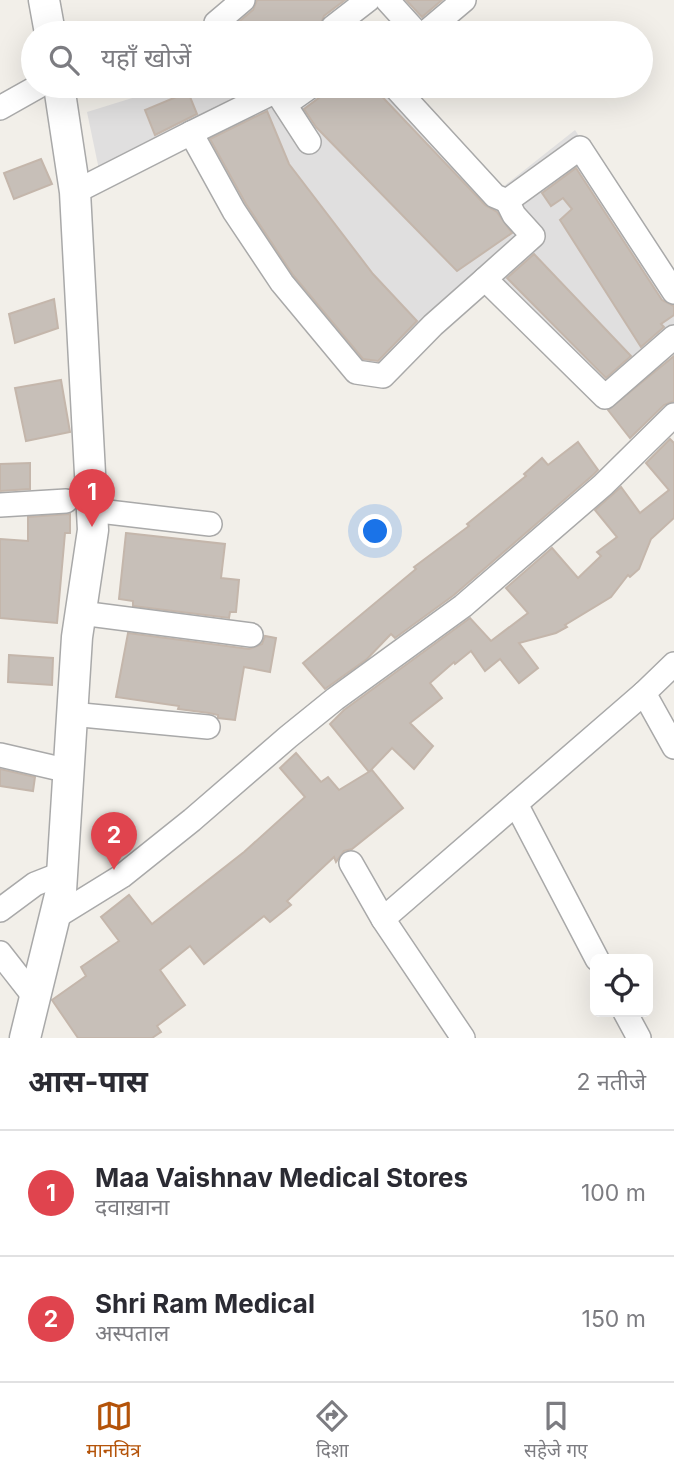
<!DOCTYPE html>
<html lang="hi">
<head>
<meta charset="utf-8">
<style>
	:root { --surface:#fff; --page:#f7f7f7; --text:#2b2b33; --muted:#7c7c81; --line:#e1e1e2; --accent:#b45309 }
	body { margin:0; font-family:Inter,"Noto Sans Devanagari",sans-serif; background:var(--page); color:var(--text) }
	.controls { position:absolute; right:21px; bottom:21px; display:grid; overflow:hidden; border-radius:10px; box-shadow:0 7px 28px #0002 }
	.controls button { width:63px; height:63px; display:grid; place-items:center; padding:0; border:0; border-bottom:2px solid var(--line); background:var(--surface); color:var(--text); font:35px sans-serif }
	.you { position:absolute; left:376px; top:532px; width:24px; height:24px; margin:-18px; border:5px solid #fff; border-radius:50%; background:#1a73e8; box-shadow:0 0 0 10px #1a73e833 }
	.badge { display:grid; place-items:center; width:46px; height:46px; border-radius:50%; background:var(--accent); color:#fff; font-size:23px; font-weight:700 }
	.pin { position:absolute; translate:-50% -58px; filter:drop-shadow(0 2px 4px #0008) }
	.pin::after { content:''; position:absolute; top:37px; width:24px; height:21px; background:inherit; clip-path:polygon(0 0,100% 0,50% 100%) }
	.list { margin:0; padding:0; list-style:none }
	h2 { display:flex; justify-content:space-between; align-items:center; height:91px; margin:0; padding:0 28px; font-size:30px }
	h2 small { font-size:23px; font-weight:400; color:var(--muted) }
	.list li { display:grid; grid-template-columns:46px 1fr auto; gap:21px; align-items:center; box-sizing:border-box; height:126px; padding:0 28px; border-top:2px solid var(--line) }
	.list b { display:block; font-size:26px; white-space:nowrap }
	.list p { margin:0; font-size:23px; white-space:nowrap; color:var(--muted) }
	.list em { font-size:23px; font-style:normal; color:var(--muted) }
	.icon { flex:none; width:38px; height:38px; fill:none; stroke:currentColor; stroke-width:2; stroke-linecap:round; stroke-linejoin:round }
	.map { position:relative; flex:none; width:674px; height:1038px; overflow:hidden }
	.search { position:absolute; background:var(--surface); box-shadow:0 7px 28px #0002; left:21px; right:21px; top:21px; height:77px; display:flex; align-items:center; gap:18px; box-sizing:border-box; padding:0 24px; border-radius:38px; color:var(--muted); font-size:26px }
	.sheet { height:343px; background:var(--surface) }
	nav { display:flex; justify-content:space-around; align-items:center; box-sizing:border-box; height:98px; border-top:2px solid var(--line); background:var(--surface); font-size:19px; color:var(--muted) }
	nav a { display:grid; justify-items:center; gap:4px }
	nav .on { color:var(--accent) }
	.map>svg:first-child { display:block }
	.residential { fill:#e0dfdf }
	.building { fill:#c7bfb8; stroke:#c4b6ab; stroke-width:2 }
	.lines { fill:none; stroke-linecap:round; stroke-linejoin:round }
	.minor-casing { stroke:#a9a9a9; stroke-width:26 }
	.tertiary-casing { stroke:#a9a9a9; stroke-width:33 }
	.minor { stroke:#fff; stroke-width:23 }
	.tertiary { stroke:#fff; stroke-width:30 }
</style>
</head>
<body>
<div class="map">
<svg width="674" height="1038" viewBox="0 0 674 1038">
	<rect width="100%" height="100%" fill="#f2efe9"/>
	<path class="residential" d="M171,86H407L499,190L575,130L674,282V344L600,405L484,290L385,381L354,380L187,149L103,189L87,112Z"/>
	<g class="building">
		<path d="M257,0H345L324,16L319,28L312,33H238L235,25L253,10Z"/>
		<path d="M406,0H442L422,17Z"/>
		<path d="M327,86H372L485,205L497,212L512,233L457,271L316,127L304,109L320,97Z"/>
		<path d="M188,92L197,114L155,135L145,110Z"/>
		<path d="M267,111L289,164L373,274L417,321L378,361L363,359L293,275L246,204L210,139Z"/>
		<path d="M41,159L52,184L14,199L4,173Z"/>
		<path d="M576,168L662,300L674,306V315L661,324L664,327L641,347L560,220L572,209L563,198L551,206L542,193Z"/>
		<path d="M534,254L631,356L606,378L507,278Z"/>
		<path d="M54,299L58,328L15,343L9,314Z"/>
		<path d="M674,356V401L664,405L630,438L608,410Z"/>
		<path d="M61,380L70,432L26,441L15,388Z"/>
		<path d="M670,439L674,443V518L651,539L639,569L630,577L628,575L611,597L565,625L567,627L556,633L519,643L538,668L519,683L500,659L485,671L471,651L455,664L454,662L430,683L442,698L410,723L433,746L414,769L392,748L369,772L330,724L344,710L470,618L491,641L528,613L506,588L552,548L578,578L601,556L597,552L617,537L595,510L621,487L640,513L669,490L646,463Z"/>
		<path d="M578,442L598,470L593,475L454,595L395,638L391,634L367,659L325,689L303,663L416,569L414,567L469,526L467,524L526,476L524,474L542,458L548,465Z"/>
		<path d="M30,463V489L0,491V464Z"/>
		<path d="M70,514V533H65L57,623L0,618V539L28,541V517Z"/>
		<path d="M126,533L225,544L221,578L239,580L236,612H230L229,618L133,606V601L119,599Z"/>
		<path d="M128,633L249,649L262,644L265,636L276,638L270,672L244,667L235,720L218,718V715L209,713L178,709L179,706L116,697Z"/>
		<path d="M9,655L53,658L52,685L8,682Z"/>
		<path d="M296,753L321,782L328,777L339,790L372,770L403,808L352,849L344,851L336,862L334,857L287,901L291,905L270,922L264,916L204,964L190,946L160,970L185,1005L157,1026L161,1032L152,1038H78L52,1000L86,976L81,967L119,941L101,917L129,895L152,924L244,852L305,797L280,768Z"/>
		<path d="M0,769L35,777L33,791L0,786Z"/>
	</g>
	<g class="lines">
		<defs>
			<g id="minor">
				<path d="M387,0L417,33"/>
				<path d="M224,33L216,23L243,0"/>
				<path d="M338,33L333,27L368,0"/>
				<path d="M425,33L464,0"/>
				<path d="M394,86L495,196L507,201L580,148L674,292"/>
				<path d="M276,91L309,142"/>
				<path d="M0,108L39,86"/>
				<path d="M191,133L276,91L294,98L311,86"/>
				<path d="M75,192L191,133L234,211L282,283L356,372L383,376L433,325L485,279L605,397L674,337"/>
				<path d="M485,279L533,236L514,215L507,201"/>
				<path d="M0,505L66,501"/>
				<path d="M91,510L210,524"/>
				<path d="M81,613L251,635"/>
				<path d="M644,693L674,747"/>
				<path d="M71,714L208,727"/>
				<path d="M0,755L69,771"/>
				<path d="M516,804L597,959"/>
				<path d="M351,863L383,919L463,1038"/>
				<path d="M0,910L35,884L63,873"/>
				<path d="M54,918L122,876L192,820L288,737L335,699L463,606L603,485L674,415"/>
				<path d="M383,919L644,693L674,664"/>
				<path d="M0,953L36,999"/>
				<path d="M625,1012L639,1038"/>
			</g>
			<g id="tertiary">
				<path d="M44,0L50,33"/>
				<path d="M25,1038L61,891L77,637L93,530L75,192L59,86"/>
			</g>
		</defs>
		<use href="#minor" class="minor-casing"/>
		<use href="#tertiary" class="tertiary-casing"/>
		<use href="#minor" class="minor"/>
		<use href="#tertiary" class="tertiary"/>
	</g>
</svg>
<div class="controls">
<button><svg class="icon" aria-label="locate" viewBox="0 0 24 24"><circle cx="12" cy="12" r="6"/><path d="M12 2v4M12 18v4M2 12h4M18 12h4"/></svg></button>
</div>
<div class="you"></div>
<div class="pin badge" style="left:92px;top:527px;background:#e0444e">1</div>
<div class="pin badge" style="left:114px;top:870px;background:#e0444e">2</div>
<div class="search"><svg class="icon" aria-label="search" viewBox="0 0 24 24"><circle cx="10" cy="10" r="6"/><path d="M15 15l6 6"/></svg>यहाँ खोजें</div>
</div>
<section class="sheet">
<h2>आस-पास<small>2 नतीजे</small></h2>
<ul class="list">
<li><span class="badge" style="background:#e0444e">1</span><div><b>Maa Vaishnav Medical Stores</b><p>दवाख़ाना</p></div><em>100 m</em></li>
<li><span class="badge" style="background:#e0444e">2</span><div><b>Shri Ram Medical</b><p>अस्पताल</p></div><em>150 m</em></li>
</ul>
</section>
<nav>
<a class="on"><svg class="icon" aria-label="map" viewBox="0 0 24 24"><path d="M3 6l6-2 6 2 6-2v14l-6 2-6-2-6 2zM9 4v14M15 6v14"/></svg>मानचित्र</a>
<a><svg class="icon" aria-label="directions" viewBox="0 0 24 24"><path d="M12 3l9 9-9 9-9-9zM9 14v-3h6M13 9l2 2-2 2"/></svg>दिशा</a>
<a><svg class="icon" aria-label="saved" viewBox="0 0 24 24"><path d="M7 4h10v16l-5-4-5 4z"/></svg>सहेजे गए</a>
</nav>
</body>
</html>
